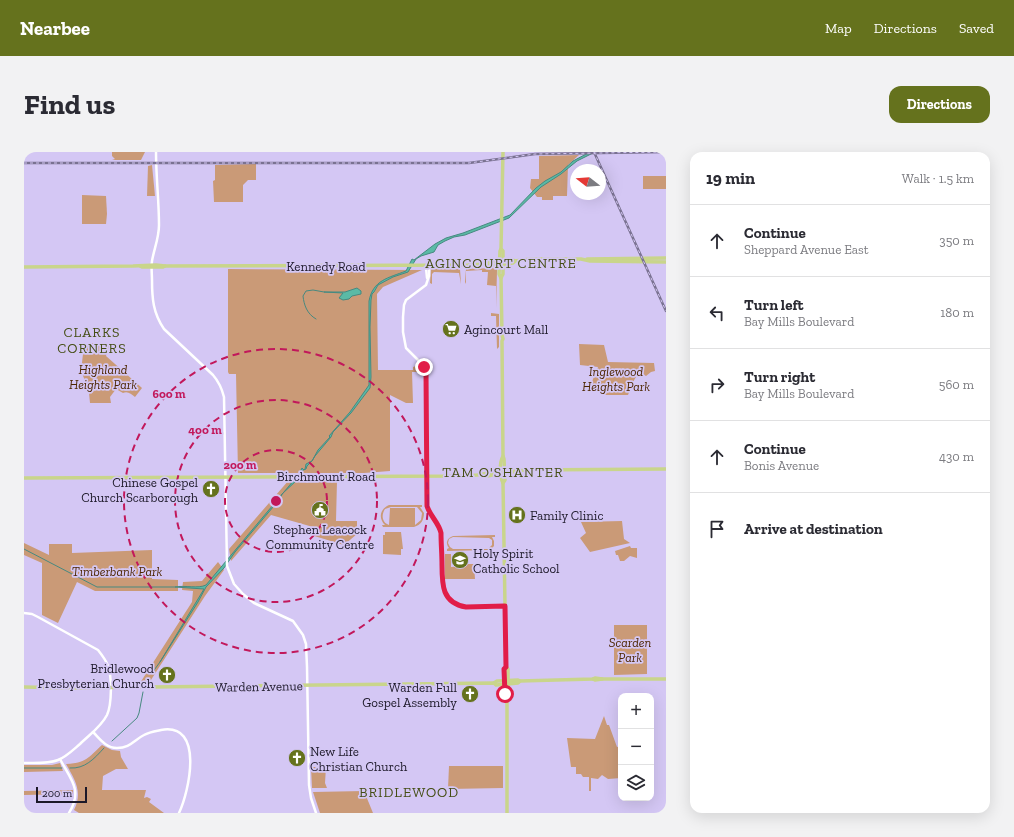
<!DOCTYPE html>
<html lang="en">
<head>
<meta charset="utf-8">
<style>
	:root { --surface:#fff; --page:#f2f2f3; --text:#2b2b33; --muted:#7c7c81; --line:#e1e1e2; --accent:#65721d }
	body { margin:0; font-family:"Zilla Slab",serif; background:var(--page); color:var(--text) }
	.controls { position:absolute; right:12px; bottom:12px; display:grid; overflow:hidden; border-radius:8px; box-shadow:0 4px 16px #0002 }
	.controls button { width:36px; height:36px; display:grid; place-items:center; padding:0; border:0; border-bottom:1px solid var(--line); background:var(--surface); color:var(--text); font:20px sans-serif }
	.compass { position:absolute; left:546px; top:12px; width:36px; height:36px; border-radius:50%; background:var(--surface); box-shadow:0 4px 16px #0002; rotate:287deg }
	.scale { position:absolute; left:12px; bottom:10px; width:51px; box-sizing:border-box; padding-left:4px; border:2px solid #1c1828; border-top:0; font-size:11px; line-height:14px; white-space:nowrap; color:#1c1828; -webkit-text-stroke:3px #d4c7f4; paint-order:stroke }
	.stop { position:absolute; width:12px; height:12px; margin:-9px; border:3px solid #e11d48; border-radius:50%; background:#fff }
	.stop.end { background:#e11d48; border-color:#fff; box-shadow:0 1px 4px #0008 }
	.list { margin:0; padding:0; list-style:none }
	h2 { display:flex; justify-content:space-between; align-items:center; height:52px; margin:0; padding:0 16px; font-size:17px }
	h2 small { font-size:13px; font-weight:400; color:var(--muted) }
	.list li { display:grid; grid-template-columns:26px 1fr auto; gap:12px; align-items:center; box-sizing:border-box; height:72px; padding:0 16px; border-top:1px solid var(--line) }
	.list b { display:block; font-size:15px; white-space:nowrap }
	.list p { margin:0; font-size:13px; white-space:nowrap; color:var(--muted) }
	.list em { font-size:13px; font-style:normal; color:var(--muted) }
	.icon { flex:none; width:22px; height:22px; fill:none; stroke:currentColor; stroke-width:2; stroke-linecap:round; stroke-linejoin:round }
	.map { position:relative; flex:none; width:642px; height:661px; overflow:hidden; border-radius:12px }
	header { display:flex; align-items:center; gap:24px; box-sizing:border-box; height:56px; padding:0 20px; background:var(--accent); color:#fff }
	header strong { font-size:19px }
	nav { display:flex; gap:22px; margin-inline-start:auto; font-size:14px }
	.intro { display:flex; align-items:center; justify-content:space-between; box-sizing:border-box; height:96px; padding:0 24px }
	h1 { margin:0; font-size:28px }
	.button { padding:10px 18px; border-radius:12px; background:var(--accent); color:#fff; font-size:14px; font-weight:700 }
	main { display:flex; gap:24px; padding:0 24px }
	aside { flex:1; background:var(--surface); border-radius:12px; box-shadow:0 4px 16px #0002 }
	.map>svg:first-child { display:block }
	.green { fill:#ca9a77; fill-rule:evenodd }
	.water { fill:#5abaa6; stroke:#478980 }
	.lines { fill:none; stroke-linecap:round; stroke-linejoin:round }
	.stream { stroke:#478980; stroke-width:1 }
	.minor { stroke:#fff; stroke-width:2.5 }
	.major { stroke:#c9d58b; stroke-width:3.5 }
	.rail-casing { stroke:#7a7291; stroke-width:2.5 }
	.rail { stroke:#d4c7f4; stroke-width:1; stroke-dasharray:3; stroke-linecap:butt }
	.route { stroke:#e11d48; stroke-width:5 }
	.ring { fill:none; stroke:#c2185b; stroke-width:2; stroke-dasharray:7 5 }
	.labels { text-anchor:middle; stroke-width:3.5; stroke-linejoin:round; paint-order:stroke }
	.street-label { font-size:13px; fill:#1c1828; stroke:#d4c7f4 }
	.poi-label { font-size:13px; fill:#1c1828; stroke:#d4c7f4; text-anchor:start }
	.park-label { font-size:13px; font-style:italic; fill:#4d2600; stroke:#d4c7f4 }
	.neighbourhood-label { font-size:14px; letter-spacing:1px; fill:#444d13; stroke:#d4c7f4 }
	.centre { fill:#c2185b; stroke:#d4c7f4; stroke-width:2 }
	.ring-label { font-size:12px; text-anchor:middle; font-weight:bold; fill:#c2185b; stroke:#d4c7f4; stroke-width:3.5; stroke-linejoin:round; paint-order:stroke }
</style>
</head>
<body>
<header>
<strong>Nearbee</strong>
<nav><a>Map</a><a>Directions</a><a>Saved</a></nav>
</header>
<div class="intro"><h1>Find us</h1><a class="button">Directions</a></div>
<main>
<div class="map">
<svg width="642" height="661" viewBox="0 0 642 661">
	<rect width="100%" height="100%" fill="#d4c7f4"/>
	<g class="green">
		<path d="M88,0H121L117,8H88L91,7L88,4Z"/>
		<path d="M555,3L544,13L543,44H529V48H518V45H513L506,36L507,27H515V4Z"/>
		<path d="M232,12V28H224L219,33V50H190L189,29L191,28V13Z"/>
		<path d="M128,13L131,44H123L124,14Z"/>
		<rect x="619" y="24" width="23" height="13"/>
		<path d="M58,43L82,44L83,62L82,72H58Z"/>
		<path d="M471,116L473,117V119L472,156V134L463,133L464,120H458V118L442,119V132L441,130L442,117Z"/>
		<path d="M204,117L398,118L359,135L353,142L354,218H389V215L395,213L398,220H388L389,251H382L366,243V319L340,321H214L212,222H205L204,220Z"/>
		<path d="M407,117H436L437,131V132L435,121L410,120L408,122V132L406,131Z"/>
		<path d="M467,161L475,162V195L473,197L472,164H467Z"/>
		<path d="M69,191L85,194L82,204L118,236L111,245C107,242 104,239 99,241L92,237L86,245L87,251H66L65,241L62,231L57,219L59,202L55,194Z"/>
		<path d="M555,192L580,193L584,210L630,211L631,219L627,220L622,224L615,220L609,230L604,243H579L567,232L574,215L556,213Z"/>
		<path d="M277,327L313,329L312,369H333V382L320,393L287,383L289,375L247,363L207,409L205,397L265,328Z"/>
		<path d="M365,353H398V355H396L400,361C400,368 397,373 390,375H359L358,373H361C354,366 356,357 365,353ZM367,355H393L398,361L397,368L391,373V356H366L365,373C358,371 357,363 361,357Z"/>
		<path d="M598,369L600,387L606,391L566,400L556,386L562,381L557,370Z"/>
		<path d="M361,380H377L379,397H377V403L359,402V383H361Z"/>
		<path d="M471,383V385H468L470,389V394L466,398L423,399V397L425,396C421,391 423,386 429,384ZM429,385L465,386L468,388V393L464,397H429L426,395L424,391L425,387Z"/>
		<path d="M0,391L25,403V392H48V401L128,398V427L154,428V439H71L53,430L34,471L18,463V411L0,403Z"/>
		<path d="M606,394L607,396H613V406L606,404L600,409H596L594,403H592L591,399Z"/>
		<path d="M421,402H427V415L440,414V412H450L451,427H421Z"/>
		<path d="M194,410L200,418L181,444L125,531H116L168,450L169,439L158,438L159,430L178,429Z"/>
		<path d="M590,473H623V522L590,523Z"/>
		<path d="M580,564L583,573H585L593,595L597,594V626L584,627L578,623L574,627L567,626V639H565V625H559L557,622H552V615H547L543,586L571,587Z"/>
		<path d="M78,593L88,598L96,599L97,605L104,617H92L79,624L78,638H122L120,646L123,645L127,647L125,650L140,661H55L50,658C59,640 51,628 42,612C62,611 64,606 78,593Z"/>
		<path d="M36,611L39,619L0,620V613H28Z"/>
		<path d="M425,614H479V636L424,637Z"/>
		<path d="M287,615H302L301,631L303,636H288Z"/>
		<path d="M49,638V642L0,643V639Z"/>
		<path d="M340,639L349,661H296L289,640Z"/>
	</g>
	<g class="water">
		<path d="M566,0H571L553,9L537,22L517,35L485,66L441,83L430,85L421,89L414,93L410,100L397,104L392,107L384,120L369,125L354,133L350,140L348,142L347,148L346,175L347,225L346,236L327,261L309,280L307,285L291,304L288,309L283,314L282,317L277,319V321L276,320L278,316L280,318L281,317L282,312L288,309L294,298L306,285L305,284L326,260L345,233V149C349,128 364,126 382,119L388,107L390,108L411,92L422,86L439,81L486,63L512,36L521,29L537,20L549,9Z"/>
		<path d="M333,136L337,139V142L328,144L325,147L319,148L315,146L319,141L300,140H321Z"/>
		<path d="M270,328L272,329L258,342L255,348L211,400L200,416L182,435L174,450L136,510L180,437L151,435C161,433 174,437 182,433Z"/>
	</g>
	<g class="lines">
		<g class="stream">
			<path d="M292,167C283,162 280,153 279,144L282,139L289,138L300,140"/>
			<path d="M0,397L73,435H151"/>
			<path d="M128,521L136,510"/>
			<path d="M88,589L113,566L115,561L119,540"/>
			<path d="M0,616H38"/>
			<path d="M46,616C61,617 70,607 80,596"/>
		</g>
		<g class="minor">
			<path d="M132,0C132,25 135,49 135,73C135,86 130,97 128,109C127,115 128,122 128,128C128,146 129,161 140,177L189,223C195,230 198,237 200,245L203,414L210,432L219,442L230,451L269,469L279,483L282,492L283,515L285,633L287,646L292,661"/>
			<path d="M404,113L405,116V124L402,133L382,148L380,153L379,165V180L382,196L397,211L401,218L403,350L405,359L417,379L419,435C427,462 458,455 481,454"/>
			<path d="M403,126L402,116L404,114"/>
			<path d="M0,461L8,462L14,465L74,498C78,503 82,508 84,514C88,525 88,552 83,563C77,575 65,583 56,592C49,598 42,605 34,608C24,612 11,611 0,611"/>
			<path d="M69,580C76,587 82,596 93,596C106,596 110,588 120,583C125,580 132,579 137,578C181,570 165,640 155,661"/>
			<path d="M36,607C47,628 59,638 45,661"/>
		</g>
		<g class="major">
			<path d="M479,0L477,97L479,99V122L477,126L478,183L479,187L478,189L479,304L480,307L481,328L479,331L482,515L484,517V540L483,545V661"/>
			<path d="M563,107L642,106"/>
			<path d="M463,112L465,114L489,111L491,109"/>
			<path d="M116,114L118,115H139L141,114"/>
			<path d="M0,115L109,114L132,113L141,114L444,113L463,112C469,107 481,109 489,108L491,109L507,107H557L566,109L642,110"/>
			<path d="M477,126L475,122L476,99L477,97"/>
			<path d="M479,304C475,311 476,325 479,331"/>
			<path d="M461,322L463,324L469,323L501,318L642,317"/>
			<path d="M0,326L429,324L453,323L487,317L491,319"/>
			<path d="M482,515C478,521 481,534 481,542L483,544"/>
			<path d="M569,527L571,528L578,527H642"/>
			<path d="M470,531L473,529L494,528L496,529L569,527L571,526L578,527"/>
			<path d="M0,535L45,536L470,531L472,533L494,531L496,529"/>
		</g>
		<defs>
			<g id="rail">
				<path d="M570,0L642,159"/>
				<path d="M0,11H445L511,2L642,0"/>
			</g>
		</defs>
		<use href="#rail" class="rail-casing"/>
		<use href="#rail" class="rail"/>
	</g>
	<g class="lines">
		<path class="route" d="M400,215L402,220L403,354C406,364 415,371 417,381C417,392 418,402 418,413C418,433 418,451 442,455L481,454L482,515L480,517L481,542"/>
	</g>
	<g class="ring">
		<circle cx="252" cy="349" r="51"/>
		<circle cx="252" cy="349" r="101"/>
		<circle cx="252" cy="349" r="152"/>
	</g>
	<defs>
		<symbol id="supermarket-disc" viewBox="-11 -11 22 22"><circle r="9.5" fill="#65721d" stroke="#d4c7f4"/><path d="M-6-5.5h2.5l.6 2H6L4.5 2H-2.5L-4.4-4H-6ZM-1.5 3.2a1.3 1.3 0 1 0 .1 0ZM3 3.2a1.3 1.3 0 1 0 .1 0Z" fill="#fff"/></symbol>
		<symbol id="church-disc" viewBox="-11 -11 22 22"><circle r="9.5" fill="#65721d" stroke="#d4c7f4"/><path d="M-1.2-6h2.4v3.5h3.3v2.4h-3.3V6h-2.4V-.1h-3.3v-2.4h3.3Z" fill="#fff"/></symbol>
		<symbol id="civic-disc" viewBox="-11 -11 22 22"><circle r="9.5" fill="#65721d" stroke="#d4c7f4"/><path d="M-.6-6.5H3V-4.5H.6V-3L4-1V1h2V6H-6V1h2V-1L-.6-3ZM-1.2 2.5V6h2.4V2.5Z" fill="#fff"/></symbol>
		<symbol id="hospital-disc" viewBox="-11 -11 22 22"><circle r="9.5" fill="#65721d" stroke="#d4c7f4"/><path d="M-5-5h3v3.5h4V-5h3V5h-3V1.5h-4V5h-3Z" fill="#fff"/></symbol>
		<symbol id="school-disc" viewBox="-11 -11 22 22"><circle r="9.5" fill="#65721d" stroke="#d4c7f4"/><path d="M0-5L7-2L0 1L-7-2ZM-4 1L0 2.5L4 1V4Q0 6-4 4Z" fill="#fff"/></symbol>
	</defs>
	<g fill-rule="evenodd">
		<use href="#supermarket-disc" x="417" y="167" width="20" height="20"/>
		<use href="#church-disc" x="177" y="327" width="20" height="20"/>
		<use href="#civic-disc" x="286" y="348" width="20" height="20"/>
		<use href="#hospital-disc" x="483" y="353" width="20" height="20"/>
		<use href="#school-disc" x="426" y="398" width="20" height="20"/>
		<use href="#church-disc" x="133" y="513" width="20" height="20"/>
		<use href="#church-disc" x="436" y="532" width="20" height="20"/>
		<use href="#church-disc" x="263" y="596" width="20" height="20"/>
	</g>
	<g class="labels">
		<g class="street-label">
			<text x="302" y="119">Kennedy Road</text>
			<text x="302" y="329">Birchmount Road</text>
			<text transform="translate(235 534) rotate(-1)" y="5">Warden Avenue</text>
		</g>
		<g class="poi-label">
			<text x="440" y="182">Agincourt Mall</text>
			<text x="174" y="335" text-anchor="end">Chinese Gospel<tspan x="174" dy="15">Church Scarborough</tspan></text>
			<text x="506" y="368">Family Clinic</text>
			<text x="296" y="382" text-anchor="middle">Stephen Leacock<tspan x="296" dy="15">Community Centre</tspan></text>
			<text x="449" y="406">Holy Spirit<tspan x="449" dy="15">Catholic School</tspan></text>
			<text x="130" y="521" text-anchor="end">Bridlewood<tspan x="130" dy="15">Presbyterian Church</tspan></text>
			<text x="433" y="540" text-anchor="end">Warden Full<tspan x="433" dy="15">Gospel Assembly</tspan></text>
			<text x="286" y="604">New Life<tspan x="286" dy="15">Christian Church</tspan></text>
		</g>
		<g class="park-label">
			<text x="79" y="222">Highland<tspan x="79" dy="15">Heights Park</tspan></text>
			<text x="592" y="224">Inglewood<tspan x="592" dy="15">Heights Park</tspan></text>
			<text x="93" y="424">Timberbank Park</text>
			<text x="606" y="495">Scarden<tspan x="606" dy="15">Park</tspan></text>
		</g>
		<g class="neighbourhood-label">
			<text x="477" y="116">AGINCOURT CENTRE</text>
			<text x="68" y="185">CLARKS<tspan x="68" dy="16">CORNERS</tspan></text>
			<text x="479" y="325">TAM O'SHANTER</text>
			<text x="385" y="645">BRIDLEWOOD</text>
		</g>
	</g>
	<circle cx="252" cy="349" r="6" class="centre"/>
	<g class="ring-label">
		<text x="145" y="246">600 m</text>
		<text x="181" y="282">400 m</text>
		<text x="216" y="317">200 m</text>
	</g>
</svg>
<div class="controls">
<button>+</button>
<button>−</button>
<button><svg class="icon" aria-label="layers" viewBox="0 0 24 24"><path d="M12 4l9 5-9 5-9-5zM3 14l9 5 9-5"/></svg></button>
</div>
<svg class="compass" viewBox="-18 -18 36 36"><path d="M0-13l5 13h-10z" fill="#e53935"/><path d="M0 13l5-13h-10z" fill="#7c7c81"/></svg>
<div class="scale">200 m</div>
<div class="stop" style="left:481px;top:542px"></div>
<div class="stop end" style="left:400px;top:215px"></div>
</div>
<aside>
<h2>19 min<small>Walk · 1.5 km</small></h2>
<ul class="list">
<li><svg class="icon" aria-label="ahead" viewBox="0 0 24 24"><path d="M12 20V5M6 11l6-6 6 6"/></svg><div><b>Continue</b><p>Sheppard Avenue East</p></div><em>350 m</em></li>
<li><svg class="icon" aria-label="left" viewBox="0 0 24 24"><path d="M17 20v-9H6M10 6l-5 5 5 5"/></svg><div><b>Turn left</b><p>Bay Mills Boulevard</p></div><em>180 m</em></li>
<li><svg class="icon" aria-label="right" viewBox="0 0 24 24"><path d="M7 20v-9h11M14 6l5 5-5 5"/></svg><div><b>Turn right</b><p>Bay Mills Boulevard</p></div><em>560 m</em></li>
<li><svg class="icon" aria-label="ahead" viewBox="0 0 24 24"><path d="M12 20V5M6 11l6-6 6 6"/></svg><div><b>Continue</b><p>Bonis Avenue</p></div><em>430 m</em></li>
<li><svg class="icon" aria-label="arrive" viewBox="0 0 24 24"><path d="M6 21V4h12l-3 4 3 4H6"/></svg><div><b>Arrive at destination</b></div></li>
</ul>
</aside>
</main>
</body>
</html>
